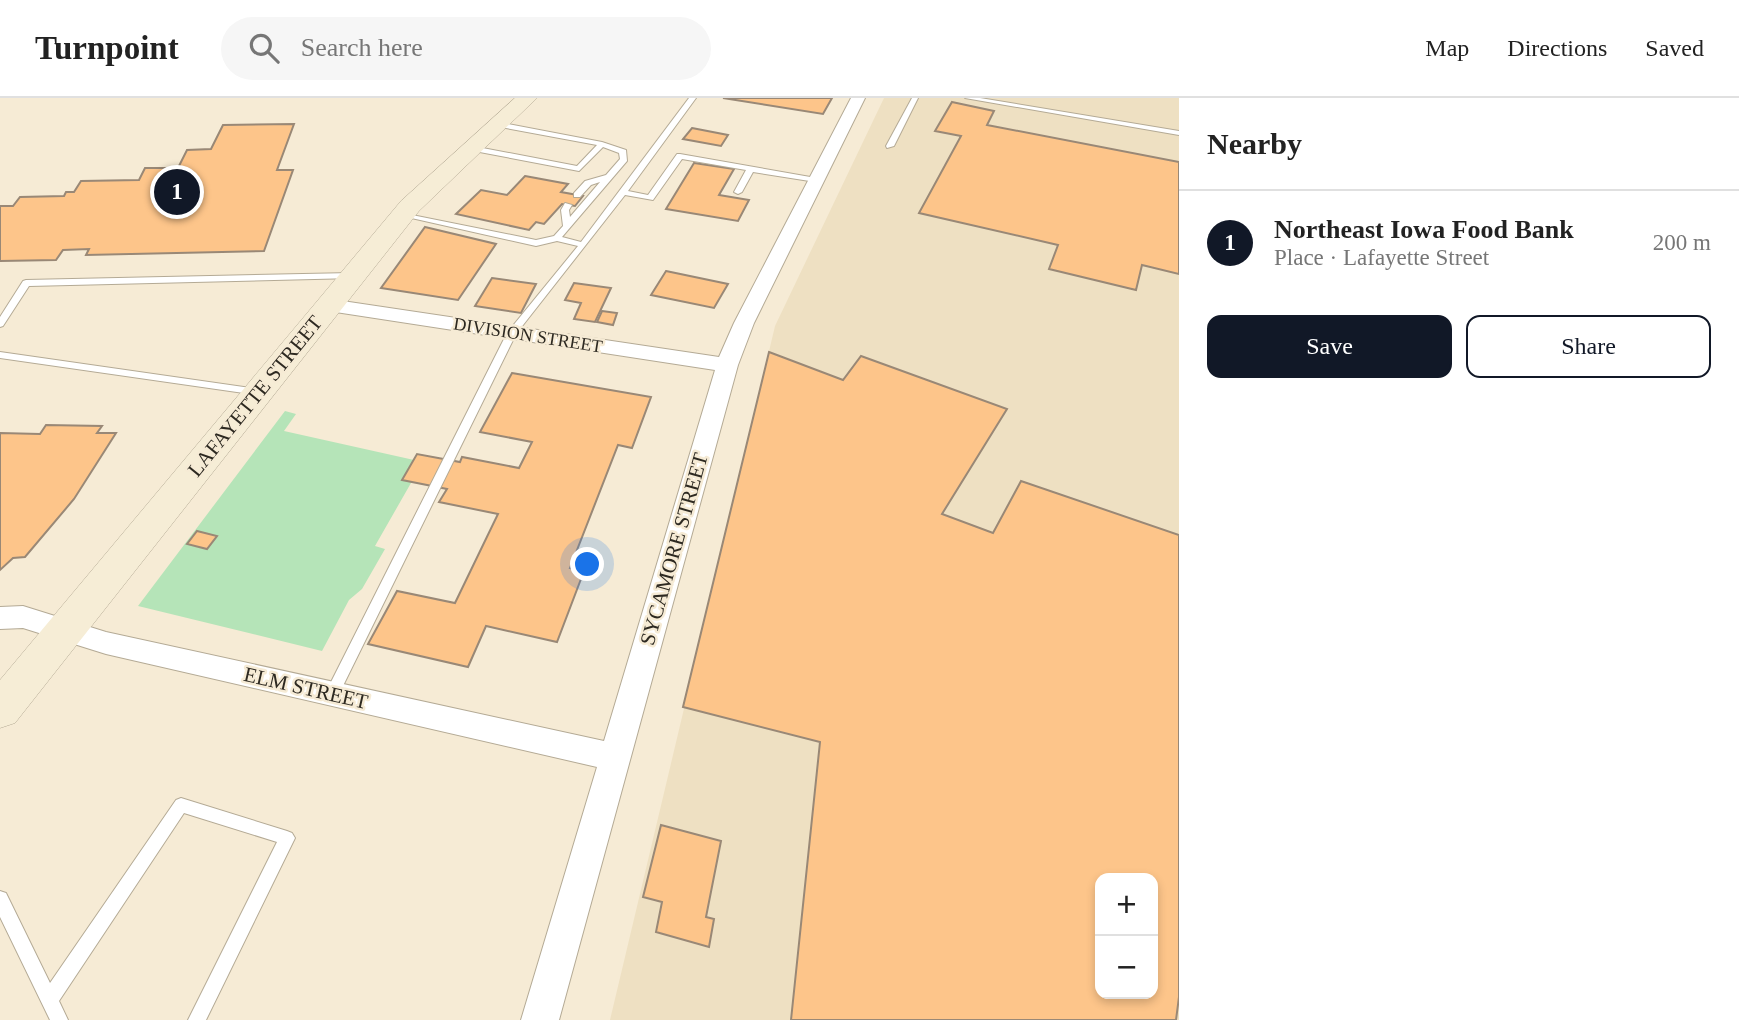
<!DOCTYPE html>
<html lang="en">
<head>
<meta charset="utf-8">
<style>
	:root { --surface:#fff; --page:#f6f6f6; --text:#222; --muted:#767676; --line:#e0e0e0; --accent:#111827 }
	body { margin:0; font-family:"Times New Roman",serif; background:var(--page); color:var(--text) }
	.controls { position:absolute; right:21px; bottom:21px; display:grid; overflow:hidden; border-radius:14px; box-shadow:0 4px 10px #0003 }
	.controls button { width:63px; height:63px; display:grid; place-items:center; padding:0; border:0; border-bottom:2px solid var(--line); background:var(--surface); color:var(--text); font:35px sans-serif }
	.you { position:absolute; left:588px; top:467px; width:24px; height:24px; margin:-18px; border:5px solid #fff; border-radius:50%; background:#1a73e8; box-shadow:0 0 0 10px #1a73e833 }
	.badge { display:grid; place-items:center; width:46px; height:46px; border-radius:50%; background:var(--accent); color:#fff; font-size:23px; font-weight:700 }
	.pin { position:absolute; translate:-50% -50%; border:4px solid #fff; box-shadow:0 2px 7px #0006 }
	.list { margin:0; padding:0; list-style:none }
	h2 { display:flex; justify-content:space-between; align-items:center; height:91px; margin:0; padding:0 28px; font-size:30px }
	h2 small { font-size:23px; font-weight:400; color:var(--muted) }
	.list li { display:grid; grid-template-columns:46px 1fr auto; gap:21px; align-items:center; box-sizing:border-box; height:105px; padding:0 28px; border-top:2px solid var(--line) }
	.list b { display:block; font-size:26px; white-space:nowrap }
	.list p { margin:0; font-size:23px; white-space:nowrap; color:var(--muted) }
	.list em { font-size:23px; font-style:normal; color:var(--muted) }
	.actions { display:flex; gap:14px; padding:21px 28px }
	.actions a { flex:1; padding:16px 0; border:2px solid var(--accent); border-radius:14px; text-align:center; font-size:24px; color:var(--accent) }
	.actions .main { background:var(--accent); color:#fff }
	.icon { flex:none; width:38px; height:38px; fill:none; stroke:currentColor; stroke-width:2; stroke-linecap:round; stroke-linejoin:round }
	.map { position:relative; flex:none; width:1179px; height:922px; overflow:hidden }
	header { display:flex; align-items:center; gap:42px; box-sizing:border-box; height:98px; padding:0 35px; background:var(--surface); border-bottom:2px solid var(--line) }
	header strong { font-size:33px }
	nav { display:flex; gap:38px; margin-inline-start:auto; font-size:24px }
	.search { width:490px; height:63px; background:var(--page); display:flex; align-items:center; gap:18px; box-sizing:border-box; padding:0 24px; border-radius:38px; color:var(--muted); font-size:26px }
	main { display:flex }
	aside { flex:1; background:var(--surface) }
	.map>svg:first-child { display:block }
	.built { fill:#eee0c2; fill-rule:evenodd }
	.green { fill:#b5e4b8 }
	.building { fill:#fdc58a; stroke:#998876; stroke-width:2; fill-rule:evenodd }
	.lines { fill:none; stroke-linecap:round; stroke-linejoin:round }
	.lane-casing { stroke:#b4aa95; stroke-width:2 }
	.street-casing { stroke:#b4aa95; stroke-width:2 }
	.secondary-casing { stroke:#b4aa95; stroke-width:1 }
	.lane { fill:#fff; fill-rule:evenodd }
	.street { fill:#fff; fill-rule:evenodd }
	.secondary { fill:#f6edd6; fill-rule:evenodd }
	.labels { text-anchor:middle; stroke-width:5; stroke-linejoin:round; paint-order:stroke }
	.far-street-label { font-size:18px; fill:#2d2921; stroke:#f6ebd5 }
	.street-label { font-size:21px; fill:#2d2921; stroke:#f6ebd5 }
</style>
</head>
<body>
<header>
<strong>Turnpoint</strong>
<div class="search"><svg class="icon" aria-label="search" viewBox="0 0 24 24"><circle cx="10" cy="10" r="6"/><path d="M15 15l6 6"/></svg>Search here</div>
<nav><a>Map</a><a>Directions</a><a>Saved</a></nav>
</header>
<main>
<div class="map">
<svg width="1179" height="922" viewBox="0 0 1179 922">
	<rect width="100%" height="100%" fill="#f6ebd5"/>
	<path class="built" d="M884,0H1179V922H610L775,228ZM1100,780H1153V896H1100Z"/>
	<path class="green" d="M285,313L296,316L284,333L423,364L375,448L385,451L362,491L349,502L322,553L138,508Z"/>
	<g class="building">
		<path d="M723,0H832L823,16Z"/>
		<path d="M952,4L994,13L987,27L1179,64V176L1142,167L1136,192L1049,171L1058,147L919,115L961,38L935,33Z"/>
		<path d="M294,26L277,72H293L264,153L86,157L89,151L63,152L56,162L0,163V108H13L20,99L64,98L66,94H74L81,83L139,82L145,70H178L187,52L211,51L223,27Z"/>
		<path d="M692,30L728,37L721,48L683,41Z"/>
		<path d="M694,65L734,71L719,97L749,102L738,123L666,111Z"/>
		<path d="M525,78L568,86L561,94L583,98L575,108L562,106L544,126L536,124L529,132L456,116L481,92L507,97Z"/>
		<path d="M425,129L496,146L458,202L381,190Z"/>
		<path d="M666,173L728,186L714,210L651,197Z"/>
		<path d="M492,180L536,186L521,215L475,208Z"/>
		<path d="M574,185L611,190L595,224L574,221L581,205L565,202Z"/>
		<path d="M602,213L617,215L613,227L597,224Z"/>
		<path d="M769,254L843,282L861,258L1007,311L942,416L993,435L1021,383L1179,437V899L1176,922H791L820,644L683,609ZM1100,780H1153V896H1100Z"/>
		<path d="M512,275L651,299L632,350L618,347L570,470L584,473L557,544L486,528L468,569L368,546L397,493L455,505L498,416L439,404L447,391L402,382L417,356L460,364L462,359L519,370L532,344L480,334Z"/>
		<path d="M46,327L102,328L97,335H116L74,401L25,459L13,460L0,472V335L40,336Z"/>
		<path d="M197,433L217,438L207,451L187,446Z"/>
		<path d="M661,727L721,743L706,819L714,821L709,849L656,834L662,804L643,799Z"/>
	</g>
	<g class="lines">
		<defs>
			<g id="lane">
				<path d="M689,0H696L628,93L648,97L677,56H680L816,80L820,82L816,84L753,74L742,94L738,96L734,94L746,72L682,61L653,102L625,97L516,236L337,600L332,602L327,600L325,596L507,235L578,148L557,143L536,148L398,117L402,115L536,142L554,138L563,128L561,112L565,105L572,107L569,112L570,119L600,84L591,87L580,99H574V95L585,83L606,77L620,61L619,55L603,49L579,73L469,52L468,50L472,48L577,68L597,47L495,28V24H498L602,44L626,52L627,63L562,139L581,144Z"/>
				<path d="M912,0H918L894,48L887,50L886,48Z"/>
				<path d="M965,0H980L1179,33V37Z"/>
				<path d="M352,175L355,176V180L29,188L3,228L0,229V219L23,183L26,182Z"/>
				<path d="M0,254L258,291L263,294L258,297L0,260Z"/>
				<path d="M181,700L287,733L292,735L295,740L206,922H188L277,744L184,715L59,903L68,922H50L0,819V793L6,795L50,885L176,702Z"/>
			</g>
			<path id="street" d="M851,0H865L754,225L738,267L559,922H521L597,669L106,556L23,530L0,531V509L23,508L106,534L604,643L715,272L329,213L319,207L329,201L719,259L734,225Z"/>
			<path id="secondary" d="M515,0H537L419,113L15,625L0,630V582L401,103Z"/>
		</defs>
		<use href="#lane" class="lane-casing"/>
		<use href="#street" class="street-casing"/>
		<use href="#secondary" class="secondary-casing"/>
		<use href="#lane" class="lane"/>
		<use href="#street" class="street"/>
		<use href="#secondary" class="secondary"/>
	</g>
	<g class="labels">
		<g class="far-street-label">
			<text transform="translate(528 237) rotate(9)" y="6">DIVISION STREET</text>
		</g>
		<g class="street-label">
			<text transform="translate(255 298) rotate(-51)" y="7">LAFAYETTE STREET</text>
			<text transform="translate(674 451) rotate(-74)" y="7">SYCAMORE STREET</text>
			<text transform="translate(306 590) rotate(13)" y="7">ELM STREET</text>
		</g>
	</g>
</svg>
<div class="controls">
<button>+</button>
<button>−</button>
</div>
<div class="you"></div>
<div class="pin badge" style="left:177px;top:94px">1</div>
</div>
<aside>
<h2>Nearby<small></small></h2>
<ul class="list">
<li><span class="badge">1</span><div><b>Northeast Iowa Food Bank</b><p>Place · Lafayette Street</p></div><em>200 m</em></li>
</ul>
<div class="actions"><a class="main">Save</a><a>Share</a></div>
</aside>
</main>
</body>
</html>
